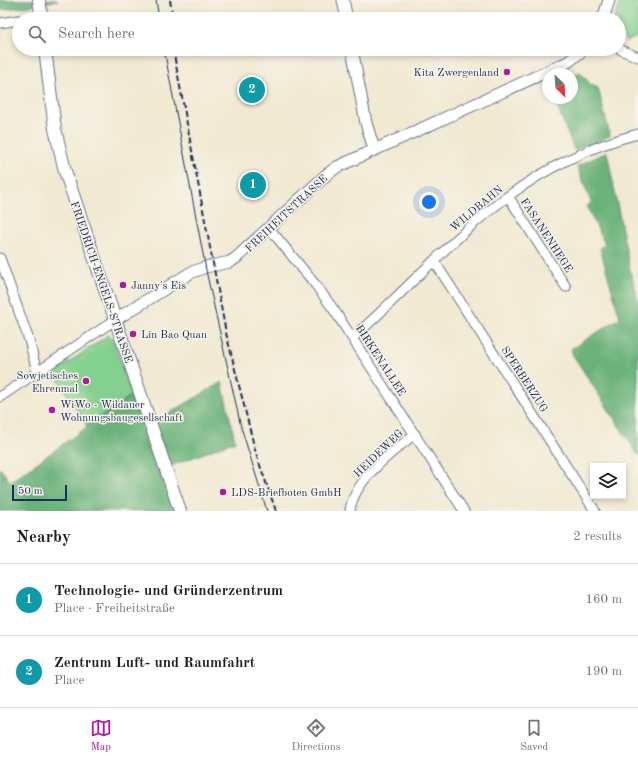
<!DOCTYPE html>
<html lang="en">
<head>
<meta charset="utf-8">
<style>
	:root { --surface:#fff; --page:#f2f2f2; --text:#202124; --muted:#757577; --line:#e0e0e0; --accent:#b5179e }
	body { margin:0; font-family:"Old Standard TT",serif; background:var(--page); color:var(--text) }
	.controls { position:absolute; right:12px; bottom:12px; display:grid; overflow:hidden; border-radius:0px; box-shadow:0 2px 6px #0003 }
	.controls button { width:36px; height:36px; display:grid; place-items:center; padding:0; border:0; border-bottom:1px solid var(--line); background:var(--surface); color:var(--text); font:20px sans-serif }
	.compass { position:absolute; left:542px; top:68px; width:36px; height:36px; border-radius:50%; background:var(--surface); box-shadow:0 2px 6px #0003; rotate:155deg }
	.scale { position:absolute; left:12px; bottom:10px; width:55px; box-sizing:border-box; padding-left:4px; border:2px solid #1b2f5e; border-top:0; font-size:11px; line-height:14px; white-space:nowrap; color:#1b2f5e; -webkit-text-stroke:3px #f7f3e8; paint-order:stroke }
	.you { position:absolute; left:429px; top:202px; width:14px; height:14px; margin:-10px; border:3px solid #fff; border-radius:50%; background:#1a73e8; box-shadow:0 0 0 6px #1a73e833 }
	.badge { display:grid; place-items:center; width:26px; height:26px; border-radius:50%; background:var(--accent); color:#fff; font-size:13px; font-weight:700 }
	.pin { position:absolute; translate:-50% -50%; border:2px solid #fff; box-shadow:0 1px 4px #0006 }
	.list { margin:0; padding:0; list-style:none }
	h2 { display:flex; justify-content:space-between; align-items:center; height:52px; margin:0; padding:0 16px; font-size:17px }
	h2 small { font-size:13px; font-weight:400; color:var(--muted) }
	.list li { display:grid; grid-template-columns:26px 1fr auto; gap:12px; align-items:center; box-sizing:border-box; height:72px; padding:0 16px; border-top:1px solid var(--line) }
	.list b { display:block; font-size:15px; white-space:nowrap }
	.list p { margin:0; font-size:13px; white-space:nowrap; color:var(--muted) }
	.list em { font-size:13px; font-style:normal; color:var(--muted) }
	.icon { flex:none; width:22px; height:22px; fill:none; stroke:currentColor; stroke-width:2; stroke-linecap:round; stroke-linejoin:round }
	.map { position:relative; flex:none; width:638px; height:511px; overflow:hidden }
	.search { position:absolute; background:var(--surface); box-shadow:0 2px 6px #0003; left:12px; right:12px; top:12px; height:44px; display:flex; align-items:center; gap:10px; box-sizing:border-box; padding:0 14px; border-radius:22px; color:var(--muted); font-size:15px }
	.sheet { height:196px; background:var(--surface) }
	nav { display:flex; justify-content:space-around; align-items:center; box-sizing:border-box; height:56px; border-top:1px solid var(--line); background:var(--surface); font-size:11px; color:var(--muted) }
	nav a { display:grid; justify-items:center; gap:2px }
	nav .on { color:var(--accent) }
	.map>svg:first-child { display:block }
	.green { fill:#84d08e; stroke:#508076 }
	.forest { fill:#6bb279; stroke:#43706c }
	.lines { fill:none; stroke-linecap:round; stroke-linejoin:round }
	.minor-casing { stroke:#667087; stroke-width:11 }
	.tertiary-casing { stroke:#667087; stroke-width:13 }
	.secondary-casing { stroke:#667087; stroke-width:14 }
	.minor { stroke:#fff; stroke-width:9 }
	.tertiary { stroke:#fff; stroke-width:11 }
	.secondary { stroke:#fff; stroke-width:12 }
	.tram { stroke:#1b2f5e; stroke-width:1 }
	.rail { stroke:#1b2f5e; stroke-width:2; stroke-dasharray:6 3; stroke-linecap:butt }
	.poi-dot { fill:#b5179e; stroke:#f7f3e8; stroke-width:1.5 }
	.labels { text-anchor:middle; stroke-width:3; stroke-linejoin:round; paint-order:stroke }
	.poi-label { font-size:11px; fill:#1b2f5e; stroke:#f7f3e8; text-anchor:start }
	.street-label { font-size:11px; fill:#1b2f5e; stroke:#f7f3e8 }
</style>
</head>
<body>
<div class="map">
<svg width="638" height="511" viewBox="0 0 638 511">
	<rect width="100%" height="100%" fill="#f7f3e8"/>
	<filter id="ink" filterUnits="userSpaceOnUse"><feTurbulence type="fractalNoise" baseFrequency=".025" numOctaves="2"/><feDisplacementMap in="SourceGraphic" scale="8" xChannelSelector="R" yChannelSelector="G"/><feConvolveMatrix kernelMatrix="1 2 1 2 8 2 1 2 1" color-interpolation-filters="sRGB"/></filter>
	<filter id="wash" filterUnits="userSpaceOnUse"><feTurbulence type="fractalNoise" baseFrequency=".012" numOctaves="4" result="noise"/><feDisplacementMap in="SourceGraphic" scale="16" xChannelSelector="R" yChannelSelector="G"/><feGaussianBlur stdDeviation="0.9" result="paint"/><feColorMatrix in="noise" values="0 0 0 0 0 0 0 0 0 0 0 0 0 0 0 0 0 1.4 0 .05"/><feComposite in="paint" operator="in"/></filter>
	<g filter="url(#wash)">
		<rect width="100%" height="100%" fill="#f1e9d2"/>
		<g class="green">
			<path d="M621,0H638V36L626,42L619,32V19H614Z"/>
			<path d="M108,335L111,336L113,340L132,395L87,426L54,373Z"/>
		</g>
		<g class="forest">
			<path d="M0,0H58L30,6L0,10Z"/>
			<path d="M580,72L591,85L598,88L610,136L574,150L554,98H572V76Z"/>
			<path d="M607,152L630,270L638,301V330L636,331L638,339V455L573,355L571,349L620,318L600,248L605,244L587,207L591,202L577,166Z"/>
			<path d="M222,382L235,441L163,469L177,511H0V468L10,482L132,395L143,429Z"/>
		</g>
	</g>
	<g filter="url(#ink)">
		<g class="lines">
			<defs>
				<g id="minor">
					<path d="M29,19L41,17"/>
					<path d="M0,23L19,20"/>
					<path d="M619,47L621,50L638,57"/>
					<path d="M508,196L566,287"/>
					<path d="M269,228L315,284L334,310L464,511"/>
					<path d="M0,258L29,340L36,368L39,372"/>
					<path d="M433,262L438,267L595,511"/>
					<path d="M353,337C375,319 396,297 417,277C446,249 475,220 507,197C546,168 591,146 638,134"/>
					<path d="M0,397L115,320"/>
					<path d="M350,511C353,481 392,452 415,434"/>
				</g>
				<g id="tertiary">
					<path d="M343,0L347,19"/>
					<path d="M603,19L609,0"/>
					<path d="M352,49L366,123L374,149"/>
					<path d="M115,320L190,273L206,267L230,262L236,258L326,175L337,167L568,62L584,49"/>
				</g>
				<g id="secondary">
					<path d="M39,0L42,19"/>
					<path d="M45,49L55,129L65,171L180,511"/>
				</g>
			</defs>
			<use href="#minor" class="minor-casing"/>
			<use href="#tertiary" class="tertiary-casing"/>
			<use href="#secondary" class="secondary-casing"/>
			<use href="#minor" class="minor"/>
			<use href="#tertiary" class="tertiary"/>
			<use href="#secondary" class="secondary"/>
			<g class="tram">
				<path d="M156,0L159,19"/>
				<path d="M164,49L207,275L241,427L267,511"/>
			</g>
			<g class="rail">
				<path d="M170,0L173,19"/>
				<path d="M173,49L226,333L256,454L276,511"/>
			</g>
		</g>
	</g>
	<g class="poi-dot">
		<circle cx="507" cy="72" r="4"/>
		<circle cx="123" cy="285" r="4"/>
		<circle cx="133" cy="334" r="4"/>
		<circle cx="86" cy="381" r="4"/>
		<circle cx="52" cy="410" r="4"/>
		<circle cx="223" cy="492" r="4"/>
	</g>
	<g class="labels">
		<g class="poi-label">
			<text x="499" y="76" text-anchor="end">Kita Zwergenland</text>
			<text x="131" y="289">Janny's Eis</text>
			<text x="141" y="338">Lin Bao Quan</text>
			<text x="78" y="379" text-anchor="end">Sowjetisches<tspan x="78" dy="13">Ehrenmal</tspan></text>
			<text x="60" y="408">WiWo - Wildauer<tspan x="60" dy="13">Wohnungsbaugesellschaft</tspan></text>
			<text x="231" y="496">LDS-Briefboten GmbH</text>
		</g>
		<g class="street-label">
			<text transform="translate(476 208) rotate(-40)" y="4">WILDBAHN</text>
			<text transform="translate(286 213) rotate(-43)" y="4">FREIHEITSTRASSE</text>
			<text transform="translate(547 235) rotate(57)" y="4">FASANENHEGE</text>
			<text transform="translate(102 282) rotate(71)" y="4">FRIEDRICH-ENGELS-STRASSE</text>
			<text transform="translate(381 360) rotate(57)" y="4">BIRKENALLEE</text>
			<text transform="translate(525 379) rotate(57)" y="4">SPERBERZUG</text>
			<text transform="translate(378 453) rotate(-44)" y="4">HEIDEWEG</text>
		</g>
	</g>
</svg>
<div class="controls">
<button><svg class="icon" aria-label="layers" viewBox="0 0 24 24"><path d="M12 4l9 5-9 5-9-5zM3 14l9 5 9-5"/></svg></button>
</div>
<svg class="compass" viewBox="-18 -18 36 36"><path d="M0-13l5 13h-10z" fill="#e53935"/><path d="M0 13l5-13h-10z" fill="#757577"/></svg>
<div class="scale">50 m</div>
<div class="you"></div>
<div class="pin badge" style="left:253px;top:185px;background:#0f9aa8">1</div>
<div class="pin badge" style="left:252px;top:90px;background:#0f9aa8">2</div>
<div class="search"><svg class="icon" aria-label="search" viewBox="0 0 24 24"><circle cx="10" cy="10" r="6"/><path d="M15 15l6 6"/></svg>Search here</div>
</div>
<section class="sheet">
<h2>Nearby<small>2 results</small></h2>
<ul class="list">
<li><span class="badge" style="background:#0f9aa8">1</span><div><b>Technologie- und Gründerzentrum</b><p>Place · Freiheitstraße</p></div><em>160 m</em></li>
<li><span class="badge" style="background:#0f9aa8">2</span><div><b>Zentrum Luft- und Raumfahrt</b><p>Place</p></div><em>190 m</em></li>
</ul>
</section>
<nav>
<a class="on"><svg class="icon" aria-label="map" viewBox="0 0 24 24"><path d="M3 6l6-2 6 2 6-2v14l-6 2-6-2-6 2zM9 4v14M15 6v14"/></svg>Map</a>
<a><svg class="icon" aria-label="directions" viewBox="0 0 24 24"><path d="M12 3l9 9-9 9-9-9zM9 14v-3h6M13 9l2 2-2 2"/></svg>Directions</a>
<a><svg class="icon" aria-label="saved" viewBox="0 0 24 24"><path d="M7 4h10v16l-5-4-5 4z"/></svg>Saved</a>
</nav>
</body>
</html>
